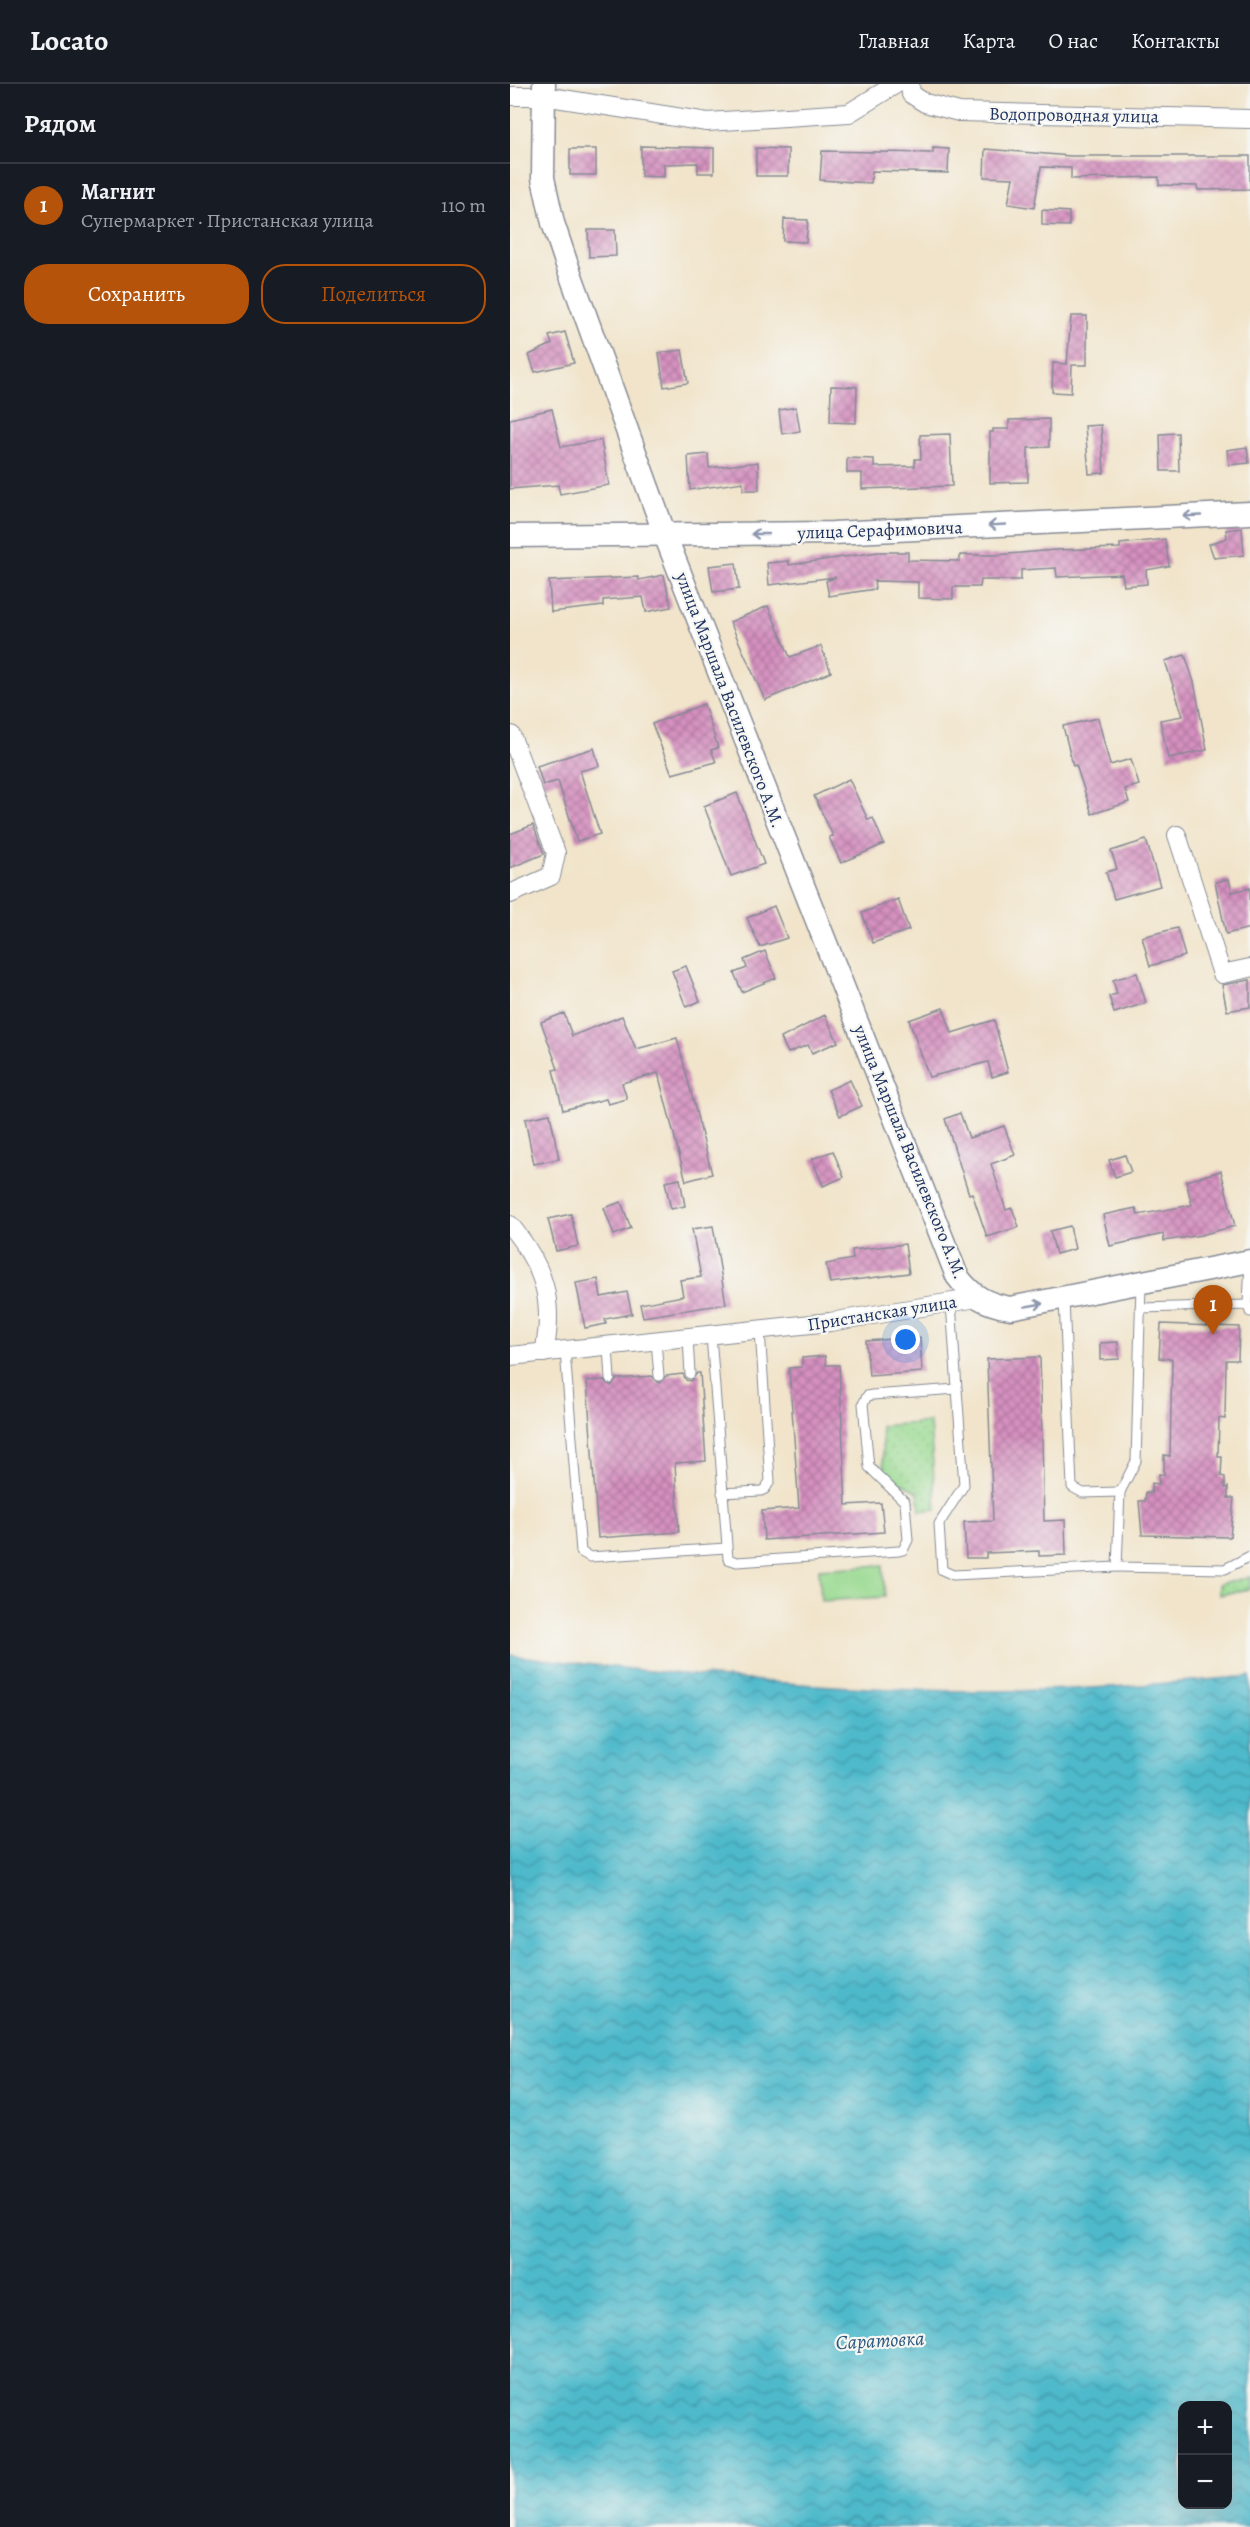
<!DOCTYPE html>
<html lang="ru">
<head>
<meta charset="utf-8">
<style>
	:root { --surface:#171b24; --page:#242831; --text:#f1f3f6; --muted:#9ea1a6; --line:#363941; --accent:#b45309 }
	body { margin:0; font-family:Alegreya,serif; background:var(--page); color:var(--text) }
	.controls { position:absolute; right:18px; bottom:18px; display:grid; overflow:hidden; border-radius:12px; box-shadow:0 6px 24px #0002 }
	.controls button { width:54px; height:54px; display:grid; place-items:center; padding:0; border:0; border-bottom:2px solid var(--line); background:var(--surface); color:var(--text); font:30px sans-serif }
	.you { position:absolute; left:396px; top:1256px; width:21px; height:21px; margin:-15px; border:4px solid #fff; border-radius:50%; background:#1a73e8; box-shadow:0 0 0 9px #1a73e833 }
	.badge { display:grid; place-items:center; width:39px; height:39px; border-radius:50%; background:var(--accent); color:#fff; font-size:20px; font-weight:700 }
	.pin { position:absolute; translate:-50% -50px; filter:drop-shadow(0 2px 3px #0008) }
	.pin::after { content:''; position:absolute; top:32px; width:21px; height:18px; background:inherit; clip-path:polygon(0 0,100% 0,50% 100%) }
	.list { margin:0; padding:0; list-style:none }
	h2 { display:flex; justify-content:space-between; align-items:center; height:78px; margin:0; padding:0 24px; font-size:26px }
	h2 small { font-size:20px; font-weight:400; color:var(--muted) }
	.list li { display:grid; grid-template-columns:39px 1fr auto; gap:18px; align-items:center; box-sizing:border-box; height:84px; padding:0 24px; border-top:2px solid var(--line) }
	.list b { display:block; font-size:22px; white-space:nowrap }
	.list p { margin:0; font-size:20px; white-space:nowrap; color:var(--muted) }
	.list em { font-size:20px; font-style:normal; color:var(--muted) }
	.actions { display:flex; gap:12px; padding:18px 24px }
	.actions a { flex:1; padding:14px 0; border:2px solid var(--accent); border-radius:24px; text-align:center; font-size:21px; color:var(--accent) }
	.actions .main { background:var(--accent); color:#fff }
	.map { position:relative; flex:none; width:740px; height:2443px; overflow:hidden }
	header { display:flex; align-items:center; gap:36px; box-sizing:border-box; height:84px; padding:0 30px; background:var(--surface); border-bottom:2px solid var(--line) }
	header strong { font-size:28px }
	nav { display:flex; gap:33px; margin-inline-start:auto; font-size:21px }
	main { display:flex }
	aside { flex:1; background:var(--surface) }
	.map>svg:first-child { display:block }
	.green { fill:url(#green-dots); stroke:#5a8476; stroke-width:1.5 }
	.pitch { fill:#98d98f; stroke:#5a8476; stroke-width:1.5 }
	.water { fill:url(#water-waves); stroke:#347494; stroke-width:1.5; fill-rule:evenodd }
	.building { fill:url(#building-cross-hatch) }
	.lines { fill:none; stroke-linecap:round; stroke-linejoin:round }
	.service-casing { stroke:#868a94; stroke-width:11 }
	.minor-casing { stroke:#868a94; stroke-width:20 }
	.tertiary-casing { stroke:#868a94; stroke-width:25 }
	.service { stroke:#fff; stroke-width:9 }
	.minor { stroke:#fff; stroke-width:18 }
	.tertiary { stroke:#fff; stroke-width:22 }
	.oneway { stroke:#8d97ae }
	.labels { text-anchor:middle; stroke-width:4.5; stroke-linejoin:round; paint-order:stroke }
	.street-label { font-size:18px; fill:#1b2f5e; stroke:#f6f6f2 }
	.water-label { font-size:20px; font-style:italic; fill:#2a587f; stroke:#f6f6f2 }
</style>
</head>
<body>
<header>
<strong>Locato</strong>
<nav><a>Главная</a><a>Карта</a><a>О нас</a><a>Контакты</a></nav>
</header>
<main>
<aside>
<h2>Рядом<small></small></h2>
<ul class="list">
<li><span class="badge">1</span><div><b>Магнит</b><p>Супермаркет · Пристанская улица</p></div><em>110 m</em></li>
</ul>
<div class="actions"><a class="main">Сохранить</a><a>Поделиться</a></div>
</aside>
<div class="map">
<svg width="740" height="2443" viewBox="0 0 740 2443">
	<defs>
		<pattern id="green-dots" width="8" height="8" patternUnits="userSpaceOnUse" patternTransform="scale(1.5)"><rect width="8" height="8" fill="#98d98f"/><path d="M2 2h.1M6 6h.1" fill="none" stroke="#82bb7e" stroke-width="1.8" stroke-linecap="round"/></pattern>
		<pattern id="water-waves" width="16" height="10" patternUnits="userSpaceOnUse" patternTransform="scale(1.5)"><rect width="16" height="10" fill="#4eb9cb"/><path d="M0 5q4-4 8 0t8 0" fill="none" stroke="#4097a8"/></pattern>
		<pattern id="building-cross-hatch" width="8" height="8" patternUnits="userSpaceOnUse" patternTransform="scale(1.5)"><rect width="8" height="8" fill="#d590bf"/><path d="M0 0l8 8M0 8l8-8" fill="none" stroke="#ac769e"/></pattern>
	</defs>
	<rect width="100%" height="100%" fill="#f6f6f2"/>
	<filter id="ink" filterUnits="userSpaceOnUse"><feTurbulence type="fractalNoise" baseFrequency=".0167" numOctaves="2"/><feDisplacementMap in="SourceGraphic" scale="12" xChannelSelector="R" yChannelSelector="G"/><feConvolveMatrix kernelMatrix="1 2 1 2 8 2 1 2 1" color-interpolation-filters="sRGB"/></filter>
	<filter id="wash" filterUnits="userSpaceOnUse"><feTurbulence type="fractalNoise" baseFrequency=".008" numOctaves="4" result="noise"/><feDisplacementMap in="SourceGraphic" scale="24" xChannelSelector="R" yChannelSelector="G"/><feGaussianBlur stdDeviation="1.35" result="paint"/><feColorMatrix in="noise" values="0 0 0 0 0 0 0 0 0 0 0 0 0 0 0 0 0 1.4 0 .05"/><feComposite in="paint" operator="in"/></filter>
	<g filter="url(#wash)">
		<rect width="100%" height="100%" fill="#f1e4ca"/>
		<g class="green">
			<path d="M420,1338L426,1425L410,1427L408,1408L374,1389L371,1342Z"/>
			<path d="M740,1493V1505L709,1511V1500Z"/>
		</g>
		<path class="pitch" d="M373,1481L375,1513L311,1517L309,1485Z"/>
		<path class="water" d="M0,1571C137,1588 274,1602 413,1606C521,1610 632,1602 740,1592V2443H0ZM672,2322H718V2420H672Z"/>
		<g id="blocks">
			<g class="building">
				<path d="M131,62L204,64V89H188V79L154,80V93L131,92Z"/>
				<path d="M246,64L278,65V92H246Z"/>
				<path d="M423,64L439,65L438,89L362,87L361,99L310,96L312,67L423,69Z"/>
				<rect x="60" y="65" width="26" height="26"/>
				<path d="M475,65L561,72H740V105L688,106L687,102L649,101V93L561,95V84L531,83L524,124L498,120L503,94L474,93Z"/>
				<path d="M532,126L559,128V142L532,141Z"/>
				<path d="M274,135L298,136L296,158L273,157Z"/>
				<path d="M78,146H105L106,172L79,173Z"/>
				<path d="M561,232H577V281H562L561,309L542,308L543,279L557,280Z"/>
				<path d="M55,248L64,279L25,288L19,271L42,260L39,252Z"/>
				<path d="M172,266L178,299L154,303L149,269Z"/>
				<path d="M321,302L347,303L346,339L320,338Z"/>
				<path d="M286,323L290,347L272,350L269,326Z"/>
				<path d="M42,325L51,363L91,356L99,401L50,410L48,401L0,405V335Z"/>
				<path d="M539,335V363L518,364V398L480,399V348H483V345H499V336Z"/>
				<path d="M591,341L594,389L579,390L575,342Z"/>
				<path d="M668,349L669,387H651L650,350Z"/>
				<path d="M440,350L442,402L352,405V389H337V374L364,375V383L405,382V375H411L410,351Z"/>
				<path d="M737,363L739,379L719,381L717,366Z"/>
				<path d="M198,370L199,384L248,378L249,406H233V398L180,406L178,372Z"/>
				<path d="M732,444L734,471L704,474L699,460L717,454L716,446Z"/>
				<path d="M655,455L659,482L636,486L637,500L614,502L612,490L547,493L546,484L511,486V496H471L470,503H443V515L408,514V498L364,497L365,505L319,512L316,497L326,493L259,501L257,479L279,477V481L368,468H398V476L450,477V471H487L545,466L610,464V460Z"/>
				<path d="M226,479L229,505L203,508L199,482Z"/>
				<path d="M154,491L161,523L136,528L133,513L93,516V522L41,528L39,497L128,493L129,496Z"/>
				<path d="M258,522L280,573L311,562L321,588L255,616L220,538Z"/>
				<path d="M675,571L684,598L697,666L658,674L650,636L673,632L655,577Z"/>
				<path d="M194,620L208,664L201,666L206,678L162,690L142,640Z"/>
				<path d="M588,634L600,681L621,675L629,701L615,705L619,718L582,730L566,681L563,682L553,642Z"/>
				<path d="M84,664L89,682L70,687L90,750L67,757L48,697L33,701L27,682Z"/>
				<path d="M339,695L358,736L363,734L374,760L331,779L319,753L323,752L304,712Z"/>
				<path d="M227,709L254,780L221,792L194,722Z"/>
				<path d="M23,741L34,770L0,784V750Z"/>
				<path d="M636,756L650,802L604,815L596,788L607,785L601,767Z"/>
				<path d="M719,795L722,808L740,804V844L716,850L705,798Z"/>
				<path d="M388,815L399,846L363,859L352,829Z"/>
				<path d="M264,822L277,854L250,863L237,834Z"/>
				<path d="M667,844L675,872L640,882L632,853Z"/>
				<path d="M255,867L266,894L232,908L224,889L237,884L234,876Z"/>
				<path d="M176,882L190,917L176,923L162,887Z"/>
				<path d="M627,889L636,919L604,929L599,912L607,910L603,896Z"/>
				<path d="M740,896V923L717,927L712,901Z"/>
				<path d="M433,924L442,949L484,936L498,988L482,993L478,978L419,993L399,936Z"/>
				<path d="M54,929L62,952L112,932L126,965L167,954L202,1090L176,1097L148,989L112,999L117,1015L98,1020L96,1015L53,1026L43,986L48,985L31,938Z"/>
				<path d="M315,931L328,958L302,969L298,961L278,969L271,954Z"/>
				<path d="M340,996L352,1022L330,1032L318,1006Z"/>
				<path d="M450,1029L459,1054L494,1042L505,1071L481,1080L496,1126L502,1124L509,1143L477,1153L462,1109L459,1110L435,1035Z"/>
				<path d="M40,1030L49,1075L24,1080L15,1035Z"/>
				<path d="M323,1067L334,1093L313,1102L302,1075Z"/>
				<path d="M615,1071L621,1088L605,1093L599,1076Z"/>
				<path d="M711,1087L725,1142L691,1151L654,1157L653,1150L600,1162L593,1131L626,1124L628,1131L682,1121L676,1097Z"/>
				<path d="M170,1095L175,1122L161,1125L155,1098Z"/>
				<path d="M111,1118L121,1144L104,1151L94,1124Z"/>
				<path d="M61,1130L68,1162L46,1167L38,1135Z"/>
				<path d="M203,1142L216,1220L133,1233L130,1220L173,1212L170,1196L191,1193L182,1145Z"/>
				<path d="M560,1142L565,1165L546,1170L540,1147Z"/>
				<path d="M395,1160L399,1189L320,1199L316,1180L343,1175L342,1166Z"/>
				<path d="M88,1195L91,1213L117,1208L122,1230L95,1235L96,1240L75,1244L66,1199Z"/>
				<path d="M651,1240L729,1243L728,1276H716L715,1335L709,1334L708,1373H712L711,1392L715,1393V1404L718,1403V1414H724L720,1453L632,1451L629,1417H635L636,1408L641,1409L642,1399L649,1400V1390L654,1391V1371L660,1372L662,1275L649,1274Z"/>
				<path d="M410,1253L412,1288L359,1292L356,1257Z"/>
				<path d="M608,1258L609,1275L590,1276V1259Z"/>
				<path d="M315,1272L316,1281H329L336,1421L371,1419L374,1448L254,1456L252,1427L289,1424L279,1284L292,1283V1274Z"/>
				<path d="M530,1273L534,1437L555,1436L556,1471L529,1472V1467L476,1469V1474H456L454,1438L483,1437L477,1275Z"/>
				<path d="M187,1289H190L196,1377L165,1379L169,1448L88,1454L77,1297L93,1296L101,1302L107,1295L142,1292L149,1299L156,1292L173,1290L176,1296L181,1297Z"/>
			</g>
		</g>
	</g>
	<g filter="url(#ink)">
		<use href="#blocks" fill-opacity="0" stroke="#868a94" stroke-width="1.5"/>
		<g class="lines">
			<defs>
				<g id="service">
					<path d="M740,1177L738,1221L740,1228"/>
					<path d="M631,1200L626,1377L610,1408L607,1483L715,1485L740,1472"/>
					<path d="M554,1215L562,1403L573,1409L610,1408"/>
					<path d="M630,1224L738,1221"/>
					<path d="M201,1251L218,1475L227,1478L389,1467L393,1466L398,1456L395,1418L359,1383L353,1320L357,1312L362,1311L447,1305L441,1219"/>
					<path d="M178,1254L180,1290"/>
					<path d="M146,1257L149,1292"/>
					<path d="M98,1262L100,1295"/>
					<path d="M55,1267L71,1468L80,1473L216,1464"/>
					<path d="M447,1305L454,1401L429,1440L432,1486L443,1491L607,1483"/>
					<path d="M212,1409L251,1407L255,1405L260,1397L250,1246"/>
				</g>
				<g id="minor">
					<path d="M400,0L401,10L415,19L449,28L740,35"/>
					<path d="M0,12H34L197,38L339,29L386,0"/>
					<path d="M667,751L712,890L740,884"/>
					<path d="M0,810L41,792L46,769L1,651"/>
					<path d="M0,1141C34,1183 45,1216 34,1269"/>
					<path d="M0,1272L320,1238L467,1214"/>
				</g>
				<g id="tertiary">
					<path d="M34,0L33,94L43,139L56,178L155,451L447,1192C462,1212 475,1220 500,1224L740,1177"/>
					<path d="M0,452L323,449L740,429"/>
				</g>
			</defs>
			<use href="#service" class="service-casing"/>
			<use href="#minor" class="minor-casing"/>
			<use href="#tertiary" class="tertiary-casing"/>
			<use href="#service" class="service"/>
			<use href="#minor" class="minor"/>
			<use href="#tertiary" class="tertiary"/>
		</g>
		<defs><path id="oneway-shaft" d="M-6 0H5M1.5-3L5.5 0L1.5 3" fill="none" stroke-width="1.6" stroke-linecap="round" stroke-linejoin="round" transform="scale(1.5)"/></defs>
		<g class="oneway">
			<use href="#oneway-shaft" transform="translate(682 432) rotate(177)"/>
			<use href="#oneway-shaft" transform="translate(487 441) rotate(177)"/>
			<use href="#oneway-shaft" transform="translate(250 450) rotate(180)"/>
			<use href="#oneway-shaft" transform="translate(524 1221) rotate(-10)"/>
		</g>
	</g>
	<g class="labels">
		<g class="street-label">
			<text transform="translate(564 31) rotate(1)" y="6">Водопроводная улица</text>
			<text transform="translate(370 446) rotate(-2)" y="6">улица Серафимовича</text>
			<text transform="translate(220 616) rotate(69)" y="6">улица Маршала Василевского А.М.</text>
			<text transform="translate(400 1068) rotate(68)" y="6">улица Маршала Василевского А.М.</text>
			<text transform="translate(372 1229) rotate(-9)" y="6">Пристанская улица</text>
		</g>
		<g class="water-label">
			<text transform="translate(370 2256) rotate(-3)" y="7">Саратовка</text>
		</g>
	</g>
</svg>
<div class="controls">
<button>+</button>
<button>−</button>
</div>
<div class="you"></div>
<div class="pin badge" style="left:703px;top:1251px">1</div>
</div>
</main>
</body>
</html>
